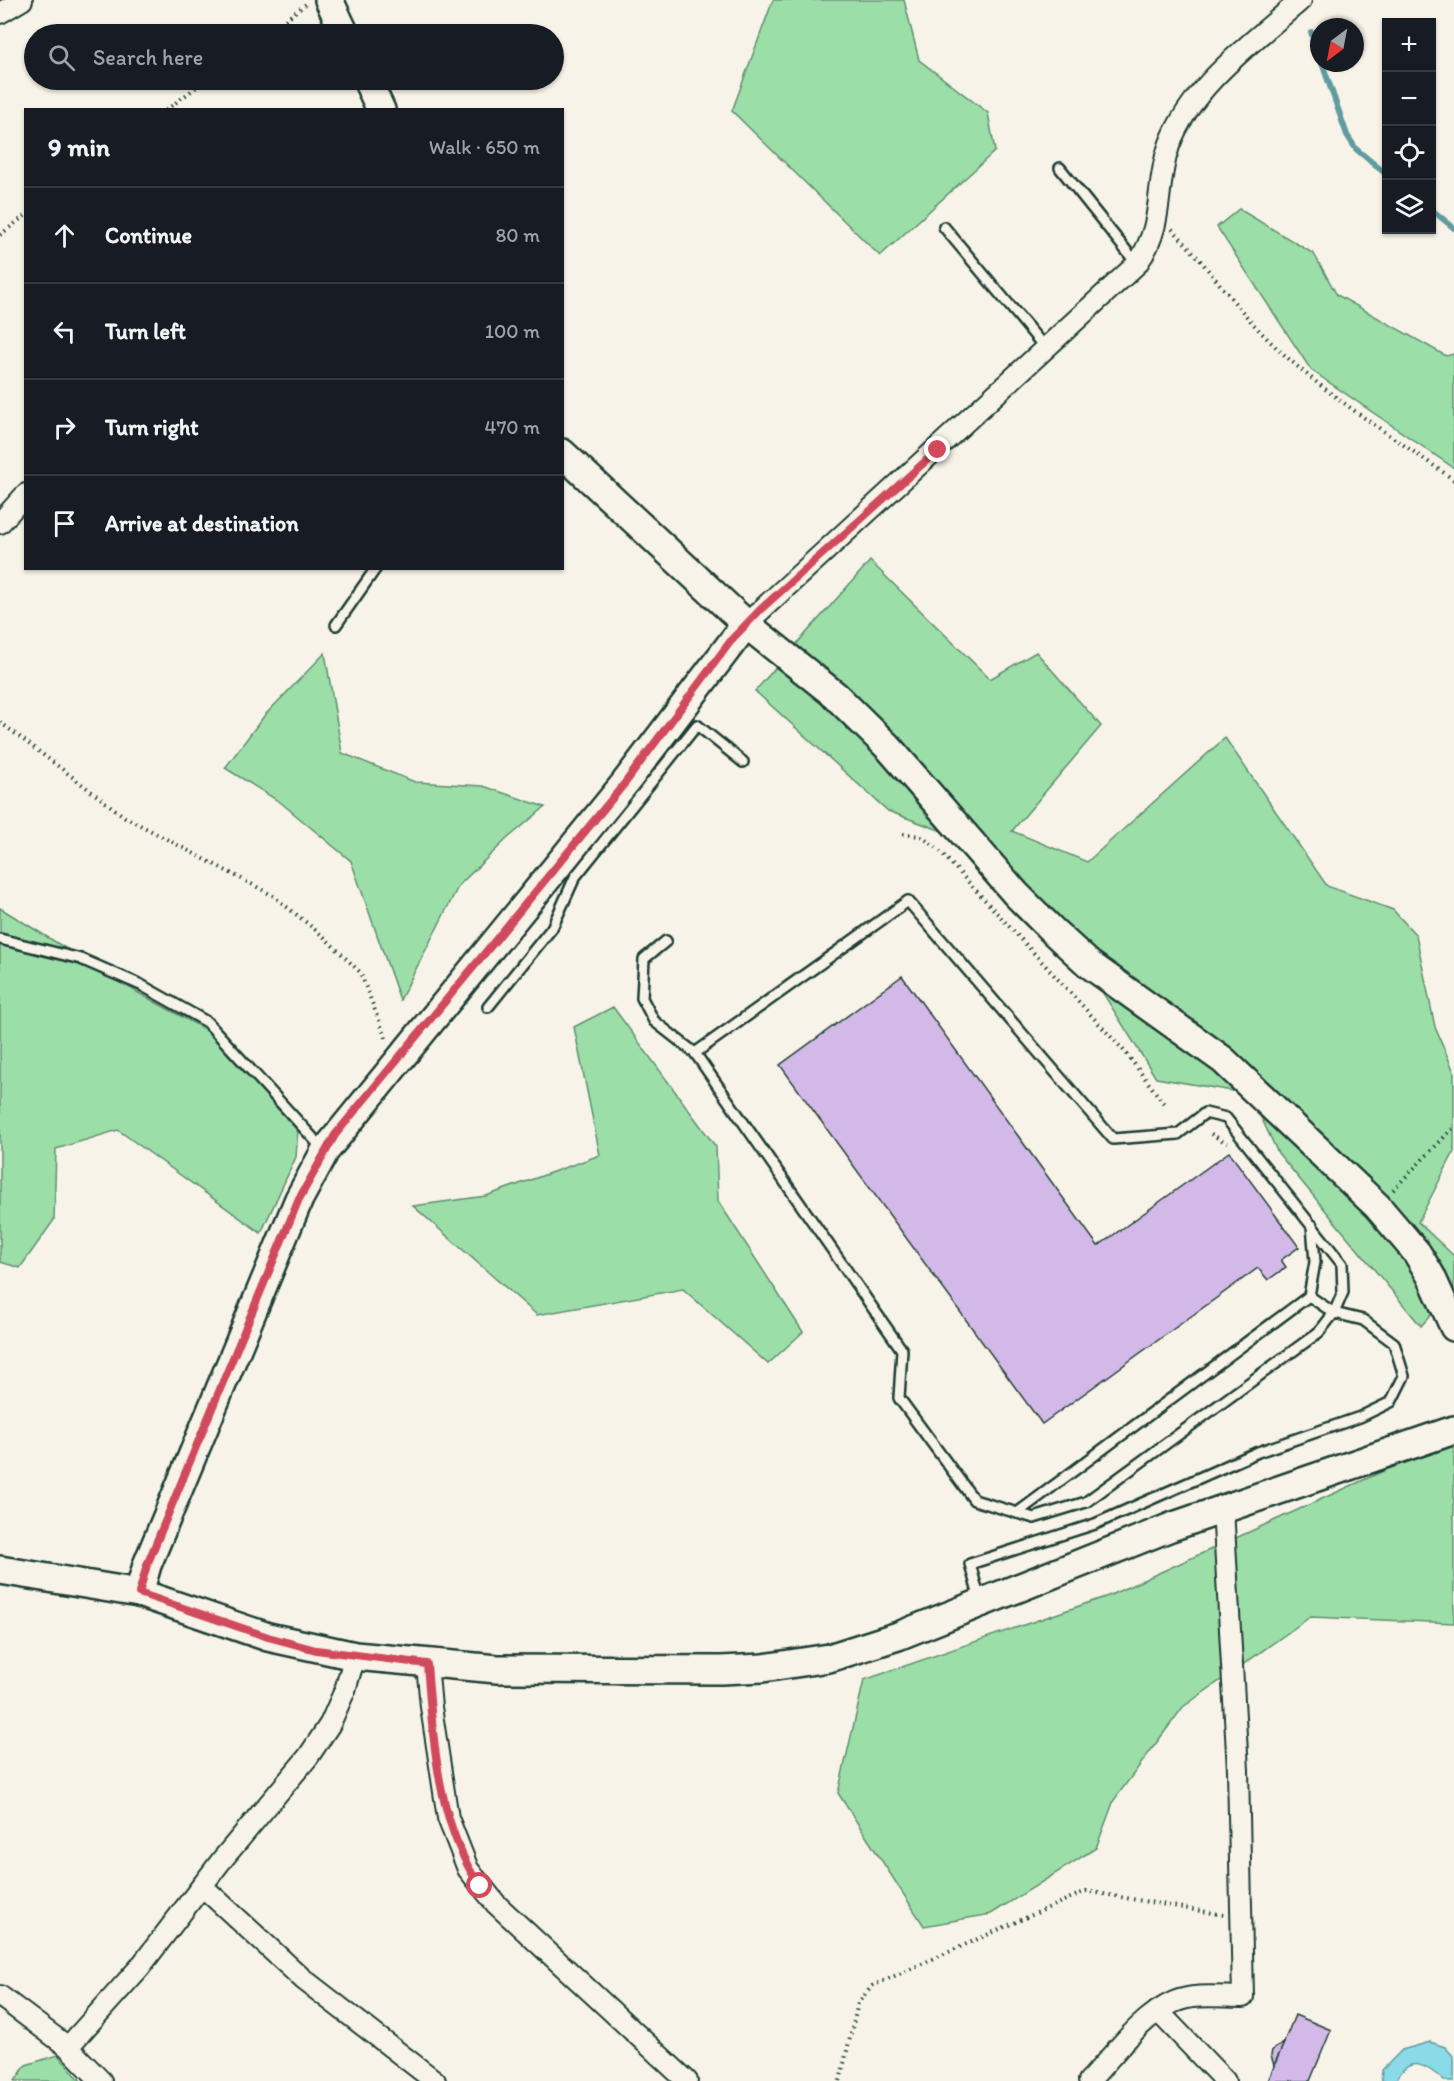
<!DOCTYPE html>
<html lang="en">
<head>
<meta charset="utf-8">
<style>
	:root { --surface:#171b24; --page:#242831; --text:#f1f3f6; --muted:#9ea1a6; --line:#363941 }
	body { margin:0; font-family:Itim,sans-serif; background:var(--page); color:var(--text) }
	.controls { position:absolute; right:18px; top:18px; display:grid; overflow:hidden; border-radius:0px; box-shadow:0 2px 4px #0004 }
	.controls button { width:54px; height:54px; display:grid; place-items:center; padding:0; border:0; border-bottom:2px solid var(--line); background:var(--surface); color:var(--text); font:30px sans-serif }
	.compass { position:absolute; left:1310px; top:18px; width:54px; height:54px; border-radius:50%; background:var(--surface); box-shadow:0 2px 4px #0004; rotate:212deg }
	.stop { position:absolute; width:18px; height:18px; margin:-14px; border:4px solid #d1495b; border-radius:50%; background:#fff }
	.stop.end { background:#d1495b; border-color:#fff; box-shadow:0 2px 6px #0008 }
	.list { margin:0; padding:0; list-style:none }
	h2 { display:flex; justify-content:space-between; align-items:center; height:78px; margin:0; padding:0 24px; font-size:26px }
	h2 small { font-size:20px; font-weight:400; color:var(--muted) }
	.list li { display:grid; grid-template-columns:39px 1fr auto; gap:18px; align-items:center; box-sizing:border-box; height:96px; padding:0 24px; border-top:2px solid var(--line) }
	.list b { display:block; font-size:22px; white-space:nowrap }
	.list em { font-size:20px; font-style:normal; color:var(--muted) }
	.icon { flex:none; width:33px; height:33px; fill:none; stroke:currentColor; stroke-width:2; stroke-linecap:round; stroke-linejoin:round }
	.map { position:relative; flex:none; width:1454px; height:2081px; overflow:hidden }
	.search { position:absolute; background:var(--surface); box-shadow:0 2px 4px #0004; left:24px; top:24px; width:540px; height:66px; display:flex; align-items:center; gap:15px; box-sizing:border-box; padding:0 21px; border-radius:33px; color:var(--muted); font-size:22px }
	.panel { position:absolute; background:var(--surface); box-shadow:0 2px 4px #0004; left:24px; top:108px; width:540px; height:462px; border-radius:0px }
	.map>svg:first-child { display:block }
	.green { fill:#9cdea8; stroke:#5e8e6e; stroke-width:1.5 }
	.water { fill:#8bdae8; stroke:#609ba0; stroke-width:1.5 }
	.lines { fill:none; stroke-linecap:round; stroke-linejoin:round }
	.stream { stroke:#609ba0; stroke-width:6 }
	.building { fill:#d2b9e8; stroke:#1f3d34; stroke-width:1.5 }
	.lane-casing { stroke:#1f3d34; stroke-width:14 }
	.street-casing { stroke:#1f3d34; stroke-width:24 }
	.secondary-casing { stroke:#1f3d34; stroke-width:32 }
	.path { stroke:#1f3d34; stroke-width:4; stroke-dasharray:1.5 4.5; stroke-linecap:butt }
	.lane { stroke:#f7f3e8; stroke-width:9 }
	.street { stroke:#f7f3e8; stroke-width:20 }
	.secondary { stroke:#f7f3e8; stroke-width:27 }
	.route { stroke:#d1495b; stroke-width:8 }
</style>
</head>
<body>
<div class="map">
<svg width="1454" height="2081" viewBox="0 0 1454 2081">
	<rect width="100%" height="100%" fill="#f7f3e8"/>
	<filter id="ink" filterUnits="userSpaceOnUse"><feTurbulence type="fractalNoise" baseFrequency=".0167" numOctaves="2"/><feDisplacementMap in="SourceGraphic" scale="12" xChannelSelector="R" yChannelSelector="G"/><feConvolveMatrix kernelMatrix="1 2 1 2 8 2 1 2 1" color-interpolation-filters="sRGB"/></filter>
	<g filter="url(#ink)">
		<g class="green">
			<path d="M773,0H904L919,60L988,113L995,151L880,256L732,111Z"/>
			<path d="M1239,209L1314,254L1337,295L1446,356L1454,354V468L1311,370L1217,227Z"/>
			<path d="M870,561L990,679L1036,652L1101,726L1012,831L1087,862L1225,738L1327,886L1393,910L1416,935L1435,1027L1454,1072V1152L1418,1222L1454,1256V1289L1421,1326L1278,1153L1250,1094L1156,1078L1096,982L950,834L888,811L755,691Z"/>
			<path d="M325,653L342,753L415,782L483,786L545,807L508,838L459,885L400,1000L351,861L280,802L225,768L264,716Z"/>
			<path d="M0,908L135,991L206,1030L299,1115L296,1157L261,1233L118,1130L56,1149L54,1220L20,1268L0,1262Z"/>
			<path d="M613,1007L716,1147L718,1201L803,1332L768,1364L683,1289L537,1315L413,1206L486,1196L600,1155L574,1027Z"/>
			<path d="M1454,1439V1623L1310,1617L1183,1707L1114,1800L1096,1848L991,1914L924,1926L838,1793L864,1680L1108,1596Z"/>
			<path d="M58,2055L81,2081H15L26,2065Z"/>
		</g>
		<path class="water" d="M1430,2042L1445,2047L1454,2057V2081H1444C1428,2066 1409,2053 1396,2081H1381L1382,2070L1402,2050Z"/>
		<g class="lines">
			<g class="stream">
				<path d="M1311,32L1319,54"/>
				<path d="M1322,63L1347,135L1356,149L1386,174"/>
				<path d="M1432,210L1454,228"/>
			</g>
		</g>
		<g class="building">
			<path d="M902,976L1098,1246L1229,1152L1299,1247L1281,1260L1286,1267L1268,1280L1258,1268L1042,1424L780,1065Z"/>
			<path d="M1295,2015L1331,2030L1310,2081H1268Z"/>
			<path d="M1284,2043L1274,2065L1271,2056L1272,2050Z"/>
		</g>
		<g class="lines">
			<defs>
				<g id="lane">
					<path d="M1060,168L1137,264"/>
					<path d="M944,227L1046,349"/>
					<path d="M336,625L376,568"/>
					<path d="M0,939L81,959L141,985L207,1022L323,1149"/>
					<path d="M666,941L644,959L642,998L654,1021L695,1053"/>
					<path d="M488,1007L552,928L575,877L697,725L743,762"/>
					<path d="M1017,1513L1309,1296L1315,1262L1312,1225"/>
					<path d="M980,1600L970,1564L1095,1524L1258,1452L1360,1417L1391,1402L1404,1376L1394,1343L1363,1320L1334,1313L1319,1332L1086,1502L1034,1518L974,1500L899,1398L902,1350L695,1053L908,901L1113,1139L1178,1134L1205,1113L1226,1118L1342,1264L1343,1292L1334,1313L1309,1296"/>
				</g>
				<g id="street">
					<path d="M0,13L22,0"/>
					<path d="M0,523L26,494"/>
					<path d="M746,624L1137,264C1166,223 1154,189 1169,146C1190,87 1255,40 1301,0"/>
					<path d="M427,1664L431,1707L448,1818L468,1869L496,1904L687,2081"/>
					<path d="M202,1886L303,1979L435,2081"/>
					<path d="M0,1996L68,2047L101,2081"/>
					<path d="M1158,2011L1225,2081"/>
					<path d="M68,2047L140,1967L221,1861L308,1757L330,1724L345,1690L355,1656"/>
					<path d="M1089,2081C1114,2055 1140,2017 1174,2002C1194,1993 1221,1997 1243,1997L1238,1770L1223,1508"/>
				</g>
				<g id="secondary">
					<path d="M329,0L345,34"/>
					<path d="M367,80L381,110"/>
					<path d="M562,453L746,624L835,695L889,748L1016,894L1054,932L1089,964L1223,1060L1377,1206L1417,1253L1431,1276L1454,1327"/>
					<path d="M0,1570L139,1593L268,1637L355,1656L497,1669L721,1670L763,1668L829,1658L898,1636L1171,1527L1454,1430"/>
					<path d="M139,1593L147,1565L299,1199L325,1151L625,783L746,624"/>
				</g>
			</defs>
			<use href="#lane" class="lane-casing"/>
			<use href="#street" class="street-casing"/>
			<use href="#secondary" class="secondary-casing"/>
			<g class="path">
				<path d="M266,34L306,4"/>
				<path d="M166,110L206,80"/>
				<path d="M1172,229C1209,267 1238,312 1278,349C1331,399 1394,437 1454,480"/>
				<path d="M0,235L26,215"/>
				<path d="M0,722L125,817L272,895L323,936L360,972L387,1041"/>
				<path d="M903,834L920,836L935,846L1126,1053L1165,1105"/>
				<path d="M1211,1134L1227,1143"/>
				<path d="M1393,1190L1454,1127"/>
				<path d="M840,2081L858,2003L872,1986L1086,1891L1224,1915"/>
			</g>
			<use href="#lane" class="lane"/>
			<use href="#street" class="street"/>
			<use href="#secondary" class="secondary"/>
		</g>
	</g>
	<g class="lines" filter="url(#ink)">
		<path class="route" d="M480,1886C437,1824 433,1737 427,1664L316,1650L268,1637L139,1593L147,1565L299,1199L335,1135L625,783L733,638L761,609L938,450"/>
	</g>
</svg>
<div class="controls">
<button>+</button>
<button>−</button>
<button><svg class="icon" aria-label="locate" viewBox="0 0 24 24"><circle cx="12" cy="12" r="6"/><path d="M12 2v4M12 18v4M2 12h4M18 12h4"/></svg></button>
<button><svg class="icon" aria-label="layers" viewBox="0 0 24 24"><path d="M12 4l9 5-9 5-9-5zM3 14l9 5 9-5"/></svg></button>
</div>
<svg class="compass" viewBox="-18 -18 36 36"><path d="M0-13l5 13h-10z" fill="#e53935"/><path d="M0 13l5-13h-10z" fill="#9ea1a6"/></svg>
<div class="stop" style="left:480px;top:1886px"></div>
<div class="stop end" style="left:938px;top:450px"></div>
<div class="search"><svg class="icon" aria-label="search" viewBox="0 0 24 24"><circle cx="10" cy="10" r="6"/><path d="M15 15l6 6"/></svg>Search here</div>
<section class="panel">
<h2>9 min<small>Walk · 650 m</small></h2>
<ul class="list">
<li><svg class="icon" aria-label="ahead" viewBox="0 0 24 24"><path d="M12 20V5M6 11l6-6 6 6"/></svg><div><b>Continue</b></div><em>80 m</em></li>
<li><svg class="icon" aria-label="left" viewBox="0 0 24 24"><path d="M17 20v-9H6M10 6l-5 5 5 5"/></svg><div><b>Turn left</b></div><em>100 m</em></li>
<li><svg class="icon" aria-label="right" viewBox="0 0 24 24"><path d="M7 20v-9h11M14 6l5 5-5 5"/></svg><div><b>Turn right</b></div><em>470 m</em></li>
<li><svg class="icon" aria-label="arrive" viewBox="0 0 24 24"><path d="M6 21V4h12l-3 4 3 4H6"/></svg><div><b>Arrive at destination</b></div></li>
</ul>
</section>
</div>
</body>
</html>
